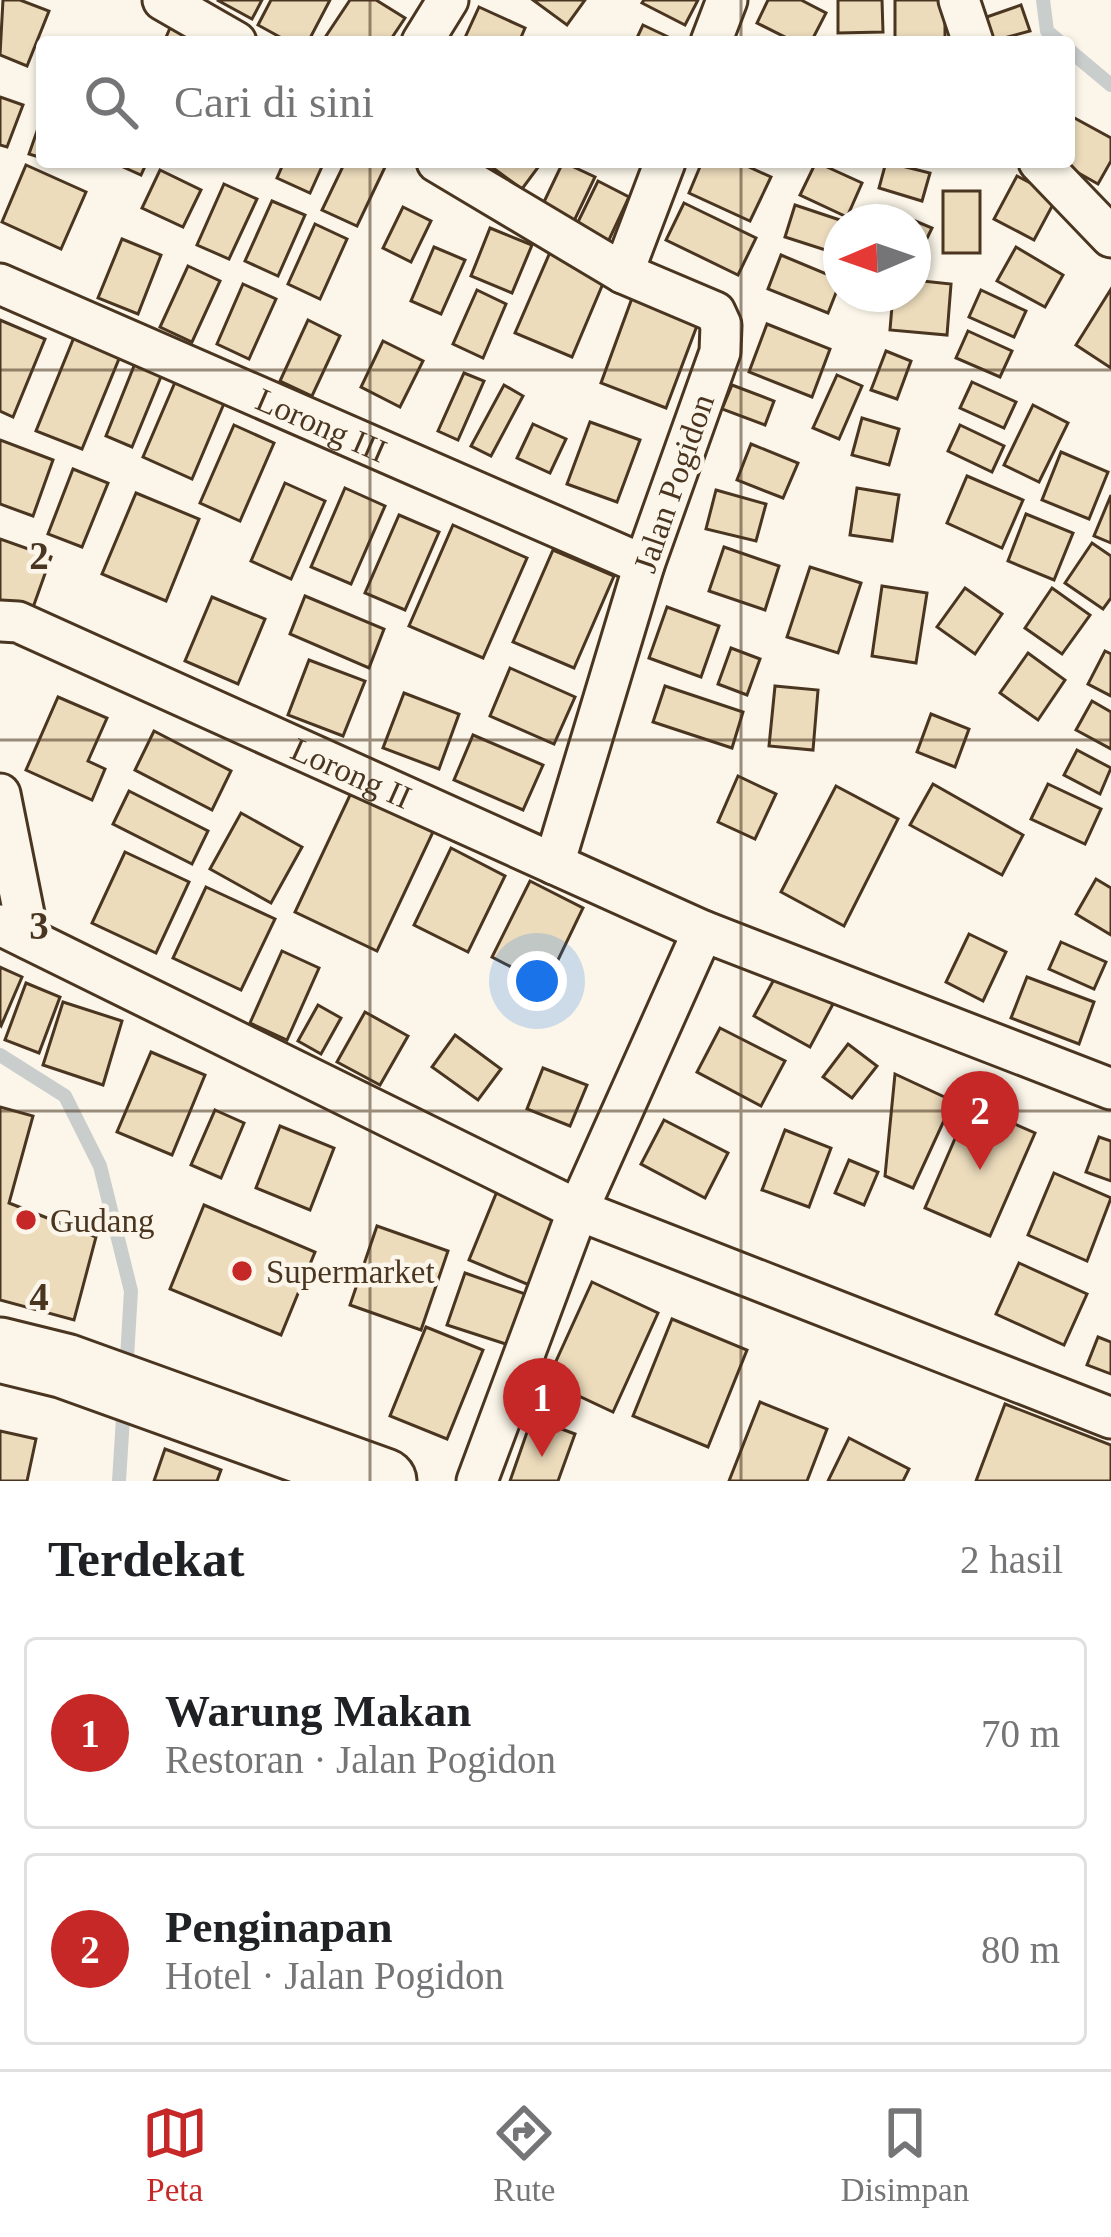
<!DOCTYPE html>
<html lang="id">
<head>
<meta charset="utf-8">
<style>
	:root { --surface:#fff; --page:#f2f2f2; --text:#202124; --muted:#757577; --line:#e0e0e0; --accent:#c62828 }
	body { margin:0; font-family:Georgia,serif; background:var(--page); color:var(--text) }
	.compass { position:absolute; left:823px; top:204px; width:108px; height:108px; border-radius:50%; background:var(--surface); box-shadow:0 3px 9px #0004; rotate:268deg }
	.you { position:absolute; left:537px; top:981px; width:42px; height:42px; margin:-30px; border:9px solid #fff; border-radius:50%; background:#1a73e8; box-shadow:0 0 0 18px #1a73e833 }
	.badge { display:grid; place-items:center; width:78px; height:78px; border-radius:50%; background:var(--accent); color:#fff; font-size:39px; font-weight:700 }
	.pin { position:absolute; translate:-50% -99px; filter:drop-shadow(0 3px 6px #0008) }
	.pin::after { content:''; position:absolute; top:63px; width:42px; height:36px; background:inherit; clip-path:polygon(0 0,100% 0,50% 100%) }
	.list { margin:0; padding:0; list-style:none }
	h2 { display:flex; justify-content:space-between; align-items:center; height:156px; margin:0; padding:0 48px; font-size:51px }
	h2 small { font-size:39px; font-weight:400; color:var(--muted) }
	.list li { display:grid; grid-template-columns:78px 1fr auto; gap:36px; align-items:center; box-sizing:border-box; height:192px; margin:0 24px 24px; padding:0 24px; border:3px solid var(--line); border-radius:12px }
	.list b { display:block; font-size:45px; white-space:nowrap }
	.list p { margin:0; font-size:39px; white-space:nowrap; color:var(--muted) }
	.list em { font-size:39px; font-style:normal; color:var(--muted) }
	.icon { flex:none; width:66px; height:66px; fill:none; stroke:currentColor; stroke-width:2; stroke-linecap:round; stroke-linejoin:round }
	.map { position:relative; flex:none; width:1111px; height:1481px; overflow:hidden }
	.search { position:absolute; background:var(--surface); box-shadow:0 3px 9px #0004; left:36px; right:36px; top:36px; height:132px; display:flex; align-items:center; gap:30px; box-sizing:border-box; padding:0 42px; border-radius:12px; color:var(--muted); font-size:45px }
	.sheet { height:588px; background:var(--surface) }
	nav { display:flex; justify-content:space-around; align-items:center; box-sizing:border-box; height:168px; border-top:3px solid var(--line); background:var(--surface); font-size:33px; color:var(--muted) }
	nav a { display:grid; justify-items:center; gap:6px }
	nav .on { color:var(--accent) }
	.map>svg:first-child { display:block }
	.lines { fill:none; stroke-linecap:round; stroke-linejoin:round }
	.stream { stroke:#c9cecd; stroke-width:14 }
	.building { fill:#ecdcbc; stroke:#4a3520; stroke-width:3 }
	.minor-casing { stroke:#4a3520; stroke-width:45 }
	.trunk-casing { stroke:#4a3520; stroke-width:69 }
	.minor { stroke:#fbf6e9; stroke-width:39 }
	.trunk { stroke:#fbf6e9; stroke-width:63 }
	.grid { fill:none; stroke:#4a3520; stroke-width:3; stroke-opacity:0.55 }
	.poi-dot { fill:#c62828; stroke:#fbf6e9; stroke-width:4.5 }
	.labels { text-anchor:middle; stroke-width:9; stroke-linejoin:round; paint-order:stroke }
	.street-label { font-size:33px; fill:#4a3520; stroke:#fbf6e9 }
	.poi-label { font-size:33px; fill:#4a3520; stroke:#fbf6e9; text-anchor:start }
	.grid-label { font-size:39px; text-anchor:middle; font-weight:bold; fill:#4a3520; stroke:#fbf6e9; stroke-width:9; stroke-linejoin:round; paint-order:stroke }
</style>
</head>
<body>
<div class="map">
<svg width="1111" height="1481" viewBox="0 0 1111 1481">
	<rect width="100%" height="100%" fill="#fbf6e9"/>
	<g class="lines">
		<g class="stream">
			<path d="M1043,0L1047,31L1060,42"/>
			<path d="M1069,50L1111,85"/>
			<path d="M0,1055L65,1096L100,1166L131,1291L126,1374"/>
			<path d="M119,1481L124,1402"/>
		</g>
	</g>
	<g class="building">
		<path d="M3,0H20L49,11L27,66L0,55Z"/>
		<path d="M217,0H262L252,19Z"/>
		<path d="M271,0H330L308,42H289L258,25Z"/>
		<path d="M350,0H376L405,18L389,42H322Z"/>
		<path d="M533,0H585L567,25Z"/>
		<path d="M644,0H698L685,25L642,3Z"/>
		<path d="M768,0H801L826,13L811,42H795L757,23Z"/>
		<path d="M838,0H882L883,32L838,33Z"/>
		<rect x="895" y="0" width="50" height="41"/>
		<path d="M1021,5L1030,31L989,42L981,19Z"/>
		<path d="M479,7L525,28L519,42H463Z"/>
		<path d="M643,25L679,42H635Z"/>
		<path d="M170,28L199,42H164Z"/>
		<path d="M0,97L23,105L7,147L0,145Z"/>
		<path d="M1069,115L1111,138V161L1098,184L1059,162H1069Z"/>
		<path d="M42,117V158L29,154Z"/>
		<path d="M112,162H147L141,175Z"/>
		<path d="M284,162H324L310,193L277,178Z"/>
		<path d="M345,162L386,165L357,226L322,210Z"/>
		<path d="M485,162H542L522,189Z"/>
		<path d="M563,162L595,177L574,221L542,206Z"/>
		<path d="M702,162H738L771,177L750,221L689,193Z"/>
		<path d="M816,162L862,183L847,217L800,195Z"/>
		<path d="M886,162L930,173L922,201L879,188Z"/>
		<path d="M26,165L86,192L61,249L2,222Z"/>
		<path d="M160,170L201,190L183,227L142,208Z"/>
		<path d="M1017,176L1057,197L1034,240L994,219Z"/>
		<path d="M598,181L629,197L608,242L576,226Z"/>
		<path d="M224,184L257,199L229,259L197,245Z"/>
		<rect x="943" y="191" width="37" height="62"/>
		<path d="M272,201L305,215L278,276L245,261Z"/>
		<path d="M684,203L756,238L738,275L666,240Z"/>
		<path d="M795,205L846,222H841V255L785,237Z"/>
		<path d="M403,207L431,221L411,262L383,248Z"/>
		<path d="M894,212L932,228L916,261L913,260V222H890Z"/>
		<path d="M315,224L347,239L320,299L288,284Z"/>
		<path d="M490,228L532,245L512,293L471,276Z"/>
		<path d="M122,239L161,255L138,314L98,298Z"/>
		<path d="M434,247L465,260L441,314L411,301Z"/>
		<path d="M1016,247L1063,275L1045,307L997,281Z"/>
		<path d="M551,250L607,274L572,357L515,333Z"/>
		<path d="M781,255L841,280L828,313L768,289Z"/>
		<path d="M188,266L220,281L192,342L160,327Z"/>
		<path d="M913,280L951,284L947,335L890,330L893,294H913Z"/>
		<path d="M243,284L276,299L249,359L217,344Z"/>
		<path d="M1111,289V368L1076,345Z"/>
		<path d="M477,290L506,304L483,358L453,344Z"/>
		<path d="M635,290L701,315L666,408L601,383Z"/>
		<path d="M981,290L1026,311L1014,337L969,317Z"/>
		<path d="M0,320L45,339L13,417L0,411Z"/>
		<path d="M308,320L340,336L312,396L280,381Z"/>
		<path d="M767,324L830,349L812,397L749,372Z"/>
		<path d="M77,330L123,349L82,449L36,431Z"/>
		<path d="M968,331L1012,351L1000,377L956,358Z"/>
		<path d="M383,341L423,361L400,407L361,387Z"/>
		<path d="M140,351L167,362L132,447L106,436Z"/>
		<path d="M886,351L911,361L897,399L871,390Z"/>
		<path d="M179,373L228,394L192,479L143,457Z"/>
		<path d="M464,373L484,381L458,440L438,431Z"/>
		<path d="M837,375L862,386L839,439L813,428Z"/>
		<path d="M972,382L1016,402L1004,428L960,408Z"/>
		<path d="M504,385L523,396L491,456L471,446Z"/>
		<path d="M732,385L774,401L765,425L722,409Z"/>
		<path d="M1033,405L1068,423L1039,482L1004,465Z"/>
		<path d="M862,418L899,429L889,465L852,455Z"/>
		<path d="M590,422L640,440L617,502L567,484Z"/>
		<path d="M533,424L566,439L550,473L517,458Z"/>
		<path d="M234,425L274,443L240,521L200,503Z"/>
		<path d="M960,425L1004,446L992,472L948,451Z"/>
		<path d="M0,440L53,460L33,516L0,504Z"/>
		<path d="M751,444L798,463L783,498L737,480Z"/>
		<path d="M1061,452L1108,472L1089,519L1042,500Z"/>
		<path d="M73,469L108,483L82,547L48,534Z"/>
		<path d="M967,476L1023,500L1002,548L947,523Z"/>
		<path d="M285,483L325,501L291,579L251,561Z"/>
		<path d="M345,488L385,506L351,584L311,567Z"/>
		<path d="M857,488L899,495L892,541L850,535Z"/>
		<path d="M716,490L766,504L756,541L706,529Z"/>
		<path d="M136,493L199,519L166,601L102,574Z"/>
		<path d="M1111,495V543L1094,536Z"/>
		<path d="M1026,514L1073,533L1054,580L1008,561Z"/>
		<path d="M399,515L439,532L405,610L365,593Z"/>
		<path d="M453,525L527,558L483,658L409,626Z"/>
		<path d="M0,539L51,557L31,613L0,602Z"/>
		<path d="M1092,543L1111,556V598L1103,609L1065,583Z"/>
		<path d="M724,547L779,566L765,610L709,591Z"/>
		<path d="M553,550L614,576L574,668L513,642Z"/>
		<path d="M810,567L861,583L838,653L787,637Z"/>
		<path d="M882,586L927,593L916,663L872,656Z"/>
		<path d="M965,588L1002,614L975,654L937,627Z"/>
		<path d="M1052,588L1090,615L1062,654L1025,628Z"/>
		<path d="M305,596L384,629L369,668L290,634Z"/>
		<path d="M212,597L265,619L238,684L185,661Z"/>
		<path d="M667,607L719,626L701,677L649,658Z"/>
		<path d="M731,648L760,659L747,695L718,684Z"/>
		<path d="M1105,651L1111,654V696L1088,684Z"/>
		<path d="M1028,653L1065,680L1038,720L1000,693Z"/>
		<path d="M309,660L365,681L343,736L288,715Z"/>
		<path d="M510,668L575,697L554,744L490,716Z"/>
		<path d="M665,686L743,712L732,748L653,722Z"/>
		<path d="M775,686L818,690L813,750L769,746Z"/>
		<path d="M404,693L459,714L439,769L383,748Z"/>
		<path d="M58,697L107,718L88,761L105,769L92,800L26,770Z"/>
		<path d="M1092,701L1111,712V749L1076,730Z"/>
		<path d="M931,714L969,729L955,767L917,752Z"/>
		<path d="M154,731L231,771L212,810L135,770Z"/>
		<path d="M473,735L543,765L523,810L454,780Z"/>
		<path d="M1077,750L1111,768L1100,794L1064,775Z"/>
		<path d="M738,776L776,794L755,839L718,822Z"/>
		<path d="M933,784L1023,835L1002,875L910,825Z"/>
		<path d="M1048,784L1101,809L1085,844L1031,819Z"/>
		<path d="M836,786L898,819L844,926L781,892Z"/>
		<path d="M129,791L208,831L192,864L113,824Z"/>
		<path d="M351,793L433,832L377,951L295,912Z"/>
		<path d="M241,813L302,847L271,903L210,869Z"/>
		<path d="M451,848L505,876L468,952L414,925Z"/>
		<path d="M125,852L189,882L156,953L92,923Z"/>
		<path d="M1096,879L1111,888V935L1076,914Z"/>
		<path d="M530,881L583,908L546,985L492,957Z"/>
		<path d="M206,887L275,919L241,990L173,958Z"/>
		<path d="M969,934L1006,952L983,1001L946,982Z"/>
		<path d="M1061,942L1106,962L1094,989L1049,969Z"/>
		<path d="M282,951L319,968L287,1040L250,1023Z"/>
		<path d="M0,967L22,977L1,1026L0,1025Z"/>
		<path d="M777,974L833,1004L810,1047L754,1016Z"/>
		<path d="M1027,977L1094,1002L1079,1044L1011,1018Z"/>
		<path d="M26,983L60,997L39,1053L5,1040Z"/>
		<path d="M63,1002L122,1021L103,1085L43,1065Z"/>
		<path d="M318,1005L341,1018L321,1054L298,1041Z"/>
		<path d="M365,1012L408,1036L380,1085L337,1062Z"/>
		<path d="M720,1028L785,1061L761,1106L697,1072Z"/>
		<path d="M455,1035L501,1069L478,1100L432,1067Z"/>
		<path d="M848,1044L877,1066L852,1098L823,1077Z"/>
		<path d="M151,1052L205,1075L172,1155L117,1132Z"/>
		<path d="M543,1068L587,1085L570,1126L527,1109Z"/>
		<path d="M895,1074L953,1101L913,1188L885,1176Z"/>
		<path d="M970,1104L1035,1133L990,1236L925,1208Z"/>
		<path d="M0,1107L33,1116L9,1203L96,1237L74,1320L0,1300Z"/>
		<path d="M215,1110L244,1123L221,1178L191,1165Z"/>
		<path d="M664,1120L728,1153L705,1198L641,1164Z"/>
		<path d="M280,1126L334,1148L310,1210L256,1188Z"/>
		<path d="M785,1130L831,1148L809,1207L762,1190Z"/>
		<path d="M1099,1137L1111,1141V1181L1086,1172Z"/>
		<path d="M849,1160L878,1172L864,1205L835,1193Z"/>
		<path d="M1054,1173L1111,1198L1087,1261L1028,1235Z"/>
		<path d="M498,1189L563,1215L534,1287L469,1260Z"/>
		<path d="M204,1205L315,1252L281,1335L170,1289Z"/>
		<path d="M377,1226L448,1251L421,1330L350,1305Z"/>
		<path d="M1019,1263L1087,1294L1064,1345L996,1314Z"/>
		<path d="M465,1273L528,1295L512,1346L447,1325Z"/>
		<path d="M592,1282L658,1313L613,1412L547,1381Z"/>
		<path d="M672,1319L747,1350L708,1447L633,1416Z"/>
		<path d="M426,1327L483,1350L447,1439L390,1416Z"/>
		<path d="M1098,1337L1111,1342V1374L1087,1365Z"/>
		<path d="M760,1402L827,1429L807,1481H729Z"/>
		<path d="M1005,1404L1111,1445V1481H976Z"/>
		<path d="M532,1418L575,1434L558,1481H510Z"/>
		<path d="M0,1431L36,1439L27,1481H0Z"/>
		<path d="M849,1438L909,1469L903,1481H828Z"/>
		<path d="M165,1449L221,1470L217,1481H154Z"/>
	</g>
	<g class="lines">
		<defs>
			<g id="minor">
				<path d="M163,0L236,42"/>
				<path d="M959,0L973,42"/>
				<path d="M422,42L448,0"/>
				<path d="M711,42L727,0"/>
				<path d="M437,162L623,273L715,312L721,325L720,352L644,565L554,864"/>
				<path d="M1039,162L1111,237"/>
				<path d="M623,273L665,162"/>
				<path id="s1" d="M0,284L644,565"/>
				<path id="s2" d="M0,621L18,622L703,931L1111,1089"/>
				<path d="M0,794L29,939"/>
				<path d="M0,925L578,1210L703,931"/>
				<path d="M477,1481L578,1210L1111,1418"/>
			</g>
			<path id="trunk" d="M0,1350L65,1366L384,1481"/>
		</defs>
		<use href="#minor" class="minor-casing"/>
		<use href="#trunk" class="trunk-casing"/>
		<use href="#minor" class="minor"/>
		<use href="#trunk" class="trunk"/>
	</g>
	<path class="grid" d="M370,0V42M741,0V42M370,162V1481M741,162V1481M0,370H1111M0,740H1111M0,1111H1111"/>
	<g class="poi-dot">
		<circle cx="26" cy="1220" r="12"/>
		<circle cx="242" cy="1271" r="12"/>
	</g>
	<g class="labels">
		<g class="street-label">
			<text dy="12" stroke="none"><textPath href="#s1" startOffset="351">Lorong III</textPath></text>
			<text transform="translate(673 483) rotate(-71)" y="12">Jalan Pogidon</text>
			<text dy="12" stroke="none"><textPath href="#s2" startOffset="384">Lorong II</textPath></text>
		</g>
		<g class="poi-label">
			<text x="50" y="1232">Gudang</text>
			<text x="266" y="1283">Supermarket</text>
		</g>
	</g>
	<g class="grid-label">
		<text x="39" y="569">2</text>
		<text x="39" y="939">3</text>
		<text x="39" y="1310">4</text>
	</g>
</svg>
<svg class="compass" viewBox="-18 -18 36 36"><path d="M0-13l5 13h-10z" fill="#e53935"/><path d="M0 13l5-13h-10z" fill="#757577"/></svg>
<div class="you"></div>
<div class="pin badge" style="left:542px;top:1457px">1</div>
<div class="pin badge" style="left:980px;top:1170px">2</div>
<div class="search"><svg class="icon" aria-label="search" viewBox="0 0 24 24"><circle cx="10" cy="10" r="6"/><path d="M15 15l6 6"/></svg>Cari di sini</div>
</div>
<section class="sheet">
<h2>Terdekat<small>2 hasil</small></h2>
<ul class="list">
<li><span class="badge">1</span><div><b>Warung Makan</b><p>Restoran · Jalan Pogidon</p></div><em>70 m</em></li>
<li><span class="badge">2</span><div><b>Penginapan</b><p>Hotel · Jalan Pogidon</p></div><em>80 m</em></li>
</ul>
</section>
<nav>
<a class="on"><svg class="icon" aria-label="map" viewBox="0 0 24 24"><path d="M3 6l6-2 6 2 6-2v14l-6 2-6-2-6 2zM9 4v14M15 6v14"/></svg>Peta</a>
<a><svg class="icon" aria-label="directions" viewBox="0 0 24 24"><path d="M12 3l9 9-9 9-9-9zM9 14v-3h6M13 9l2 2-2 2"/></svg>Rute</a>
<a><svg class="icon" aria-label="saved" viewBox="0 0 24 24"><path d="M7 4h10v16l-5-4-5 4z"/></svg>Disimpan</a>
</nav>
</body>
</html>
